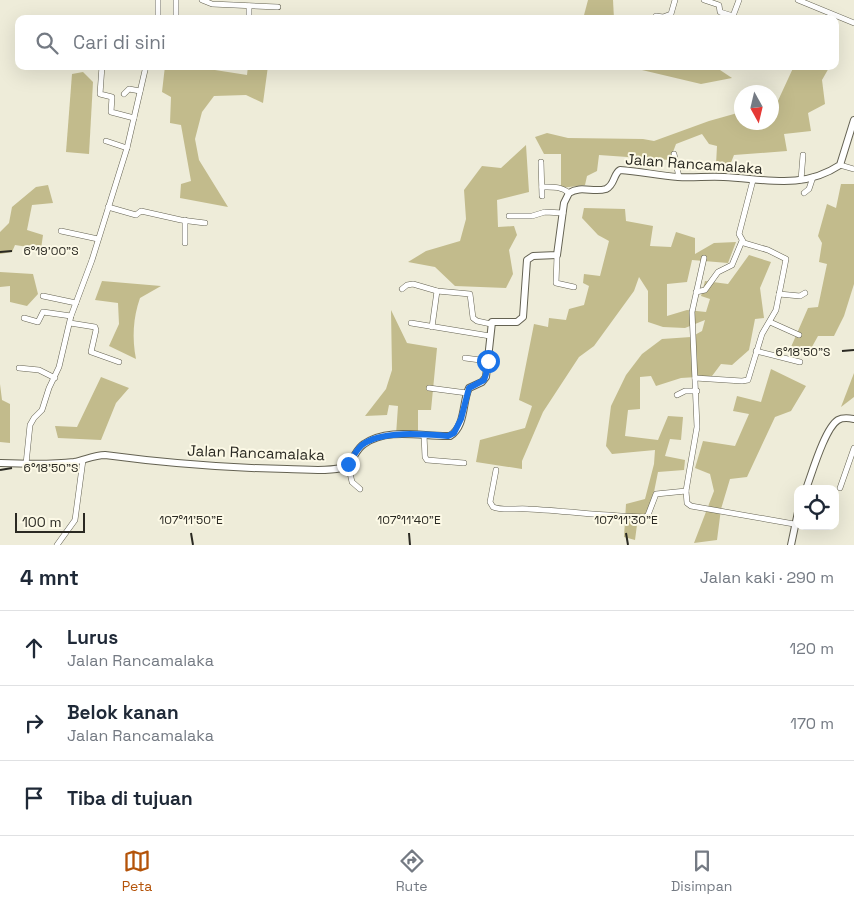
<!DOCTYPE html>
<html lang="id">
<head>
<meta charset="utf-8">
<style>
	:root { --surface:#fff; --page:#f2f2f3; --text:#1f2937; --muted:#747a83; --line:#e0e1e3; --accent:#b45309 }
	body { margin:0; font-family:"Space Grotesk",sans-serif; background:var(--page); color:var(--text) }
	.controls { position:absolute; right:15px; bottom:15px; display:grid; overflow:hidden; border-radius:10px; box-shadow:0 5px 20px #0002 }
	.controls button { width:45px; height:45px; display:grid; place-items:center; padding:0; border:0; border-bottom:1px solid var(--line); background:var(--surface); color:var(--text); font:25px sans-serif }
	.compass { position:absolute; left:734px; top:85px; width:45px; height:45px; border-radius:50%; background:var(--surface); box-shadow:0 5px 20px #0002; rotate:172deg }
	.scale { position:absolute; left:15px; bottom:12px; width:70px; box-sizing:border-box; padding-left:5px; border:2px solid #2a2922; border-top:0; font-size:14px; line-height:18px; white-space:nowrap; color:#2a2922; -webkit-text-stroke:4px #fcf9e6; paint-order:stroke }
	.stop { position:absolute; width:15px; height:15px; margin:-11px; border:4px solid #1a73e8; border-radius:50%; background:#fff }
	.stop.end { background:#1a73e8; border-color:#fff; box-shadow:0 1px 5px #0008 }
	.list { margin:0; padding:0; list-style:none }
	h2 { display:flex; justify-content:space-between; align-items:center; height:65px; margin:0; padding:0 20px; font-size:21px }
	h2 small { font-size:16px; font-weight:400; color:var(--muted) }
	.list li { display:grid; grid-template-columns:32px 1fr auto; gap:15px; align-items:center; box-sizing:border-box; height:75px; padding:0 20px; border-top:1px solid var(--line) }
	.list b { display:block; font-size:19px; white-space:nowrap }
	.list p { margin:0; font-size:16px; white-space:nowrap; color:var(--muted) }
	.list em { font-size:16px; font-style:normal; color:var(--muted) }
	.icon { flex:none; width:28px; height:28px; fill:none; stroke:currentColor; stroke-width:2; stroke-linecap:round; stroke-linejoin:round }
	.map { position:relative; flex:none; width:854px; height:545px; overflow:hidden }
	.search { position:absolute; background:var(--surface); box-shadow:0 5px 20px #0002; left:15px; right:15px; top:15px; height:55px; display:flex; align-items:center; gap:12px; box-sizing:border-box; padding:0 18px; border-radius:10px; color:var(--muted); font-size:19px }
	.sheet { height:290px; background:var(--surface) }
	nav { display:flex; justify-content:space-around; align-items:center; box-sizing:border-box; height:70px; border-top:1px solid var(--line); background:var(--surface); font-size:14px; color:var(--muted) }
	nav a { display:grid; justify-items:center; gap:2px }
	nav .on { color:var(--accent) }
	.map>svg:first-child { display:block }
	.green { fill:#c2bb8c }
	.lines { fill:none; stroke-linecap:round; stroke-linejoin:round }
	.minor-casing { stroke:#646252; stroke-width:6 }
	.tertiary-casing { stroke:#646252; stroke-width:8 }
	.minor { stroke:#fff; stroke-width:5 }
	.tertiary { stroke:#fff; stroke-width:6 }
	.route { stroke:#1a73e8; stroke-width:6 }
	.ticks { fill:none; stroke:#2a2922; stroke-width:2 }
	.labels { text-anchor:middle; stroke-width:4; stroke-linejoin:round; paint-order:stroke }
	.street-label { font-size:15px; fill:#2a2922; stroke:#fcf9e6 }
	.ticks-label { font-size:12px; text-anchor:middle; fill:#2a2922; stroke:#fcf9e6; stroke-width:4; stroke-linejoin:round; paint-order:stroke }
</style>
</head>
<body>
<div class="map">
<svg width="854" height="545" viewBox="0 0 854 545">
	<rect width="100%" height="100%" fill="#eeecd9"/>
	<g class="green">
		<path d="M588,0H613L614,19H583Z"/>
		<path d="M165,66H214L215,70L247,75L248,66H268L263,103L246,95L214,96L202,112L195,139L199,160L228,207L180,198L181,184L191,181L181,125L170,123L171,97L162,92Z"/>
		<path d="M625,66H714L732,78L701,84Z"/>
		<path d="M794,66H830L822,80L825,104L808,113L811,131L784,134L787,151L734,155L730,165H716L717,146L709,144L702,134L676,144L670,160L599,155L597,171L587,176L585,185L561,188V154H544L535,137L547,133L568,138L643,139L654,141L709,121L741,112L742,122H772V105H776Z"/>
		<path d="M83,72L93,82L89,154L66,152L72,74Z"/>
		<path d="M526,145L529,192L497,200L498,227L514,226L517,235L509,250L513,274L506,288L455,286L435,267L408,262L426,251L460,241L466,219L464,190L482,166L501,168Z"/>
		<path d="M841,184H854V284L844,316L834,336H818L808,354L791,347L808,308L818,307L827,264L819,262L822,243L818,236L827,204L836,208Z"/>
		<path d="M48,185L53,203L32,205L27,230L43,235L41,249L15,245L12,252L0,254V232L9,223L12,207L36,187Z"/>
		<path d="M584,208L625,209L626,221L653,226L650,246L671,247L676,232L695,238V254L714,243L736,242L728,263L692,260L687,282L667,284V316L687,310L706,312L710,299L701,296L705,281L728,284L749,255L771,262L760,288L764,318L755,319L749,350L732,365L721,364L712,376L681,378L656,386L651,376L640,377V409L628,410L625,436L658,440L668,416L683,417L681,440L670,439L665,456L685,460L684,470L658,472L650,512L638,517L635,540L624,537L626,504L645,499L654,464L655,450L612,454L606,446L611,406L626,375L642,354L662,339L691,337L702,331L705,320L685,328L663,327L648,322V291L639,277L634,291L594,346L579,357L543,412L522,461V469L476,462L480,440L525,428L532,406L519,400L534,324L548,327L549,318L566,320L569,309L584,305L589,286L583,283L584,274L600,276L609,241L598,235L582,218Z"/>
		<path d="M0,272L33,274L38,294L27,306L10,302V286L0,287Z"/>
		<path d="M102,281L161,286L140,298C133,318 132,338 136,359L109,346L119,324L118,303L95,300Z"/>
		<path d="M391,310L407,343L437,348L431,410H418V434L396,435L398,406L389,405L387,415L365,416L386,389L392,370Z"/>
		<path d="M771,369L806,386L791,411L775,417L747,477L730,479L721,509L717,540L694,543L714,491L710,474L695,468L703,441L735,446L749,414L733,411L737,396L761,402Z"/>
		<path d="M854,373V397L841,407Z"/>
		<path d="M101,377L129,388L116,403L101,440L58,438L55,426L77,427Z"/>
		<path d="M0,384L2,400L10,404V443L0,442Z"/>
	</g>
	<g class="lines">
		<defs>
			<g id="minor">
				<path d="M202,0L212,4L278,7"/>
				<path d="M704,0L719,5L720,12L733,16L735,19"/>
				<path d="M798,0L854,23"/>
				<path d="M249,6V19"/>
				<path d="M656,16L663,17L671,14L675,0"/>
				<path d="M733,16L739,0"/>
				<path d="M158,19V0"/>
				<path d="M176,19V0"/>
				<path d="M102,66L100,94L112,97L111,112L134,118"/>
				<path d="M124,94L129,89L140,91"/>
				<path d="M106,141L127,148"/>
				<path d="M674,154L679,177"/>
				<path d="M541,162L542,196"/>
				<path d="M840,165L854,169"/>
				<path d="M801,180L803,155"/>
				<path d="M542,187C552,187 561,186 569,193"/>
				<path d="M804,193L809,189L813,177"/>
				<path d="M108,207L136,215L141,211L181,220L205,223"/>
				<path d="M509,216H532L545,212L563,213"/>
				<path d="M61,231L98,239"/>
				<path d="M185,243V220"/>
				<path d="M557,255L556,283L574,287"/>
				<path d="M704,258L692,312L697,427L689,473L686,491L687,503L691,506L794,524"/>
				<path d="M402,289L407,285L413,284L437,291L470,294L473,318L477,321L491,324"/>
				<path d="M696,292L705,290L718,272L732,265L742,241"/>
				<path d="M779,294L800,296L805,293"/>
				<path d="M43,296L76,303"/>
				<path d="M24,318L38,322L43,312L71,316"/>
				<path d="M770,322L799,335"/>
				<path d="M70,323L95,327L96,330L91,352L119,362"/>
				<path d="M411,323L490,336"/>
				<path d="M432,327L437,291"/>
				<path d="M756,351L800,362"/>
				<path d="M465,358L488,361"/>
				<path d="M19,368L39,370L55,378"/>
				<path d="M695,378L742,381L748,380L762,334L776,310L786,259L768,250L744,243L739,234L753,180"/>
				<path d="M429,388L467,393"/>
				<path d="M677,395L685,391H697"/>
				<path d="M424,435L425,457L427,460L464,463"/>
				<path d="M26,464L30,425L34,418L42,410L49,388L59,367L71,316L92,260L127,148L146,66"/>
				<path d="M348,464L352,482L360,489"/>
				<path d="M496,470L490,502L493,507C502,511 517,508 528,509C567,511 606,516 645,517L648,515L656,494L686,491"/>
				<path d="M840,488L854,448"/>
				<path d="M57,545L75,520L83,460"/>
			</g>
			<g id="tertiary">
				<path d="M0,463C25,464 49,465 74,462C85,460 94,455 105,455C165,463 226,468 287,469C304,469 324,472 341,468C353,466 354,450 364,444C388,427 423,437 450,436C466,426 462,402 469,388L482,382L486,377L492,322H517L523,317L527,260L533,256L557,255L564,203L569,193C581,185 593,193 606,189C615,185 613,174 620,170C640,171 659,176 678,177C693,178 709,176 724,177C766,179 802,190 840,165L854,120"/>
				<path d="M806,489C812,473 825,428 838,420C843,417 849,418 854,419"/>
				<path d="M791,545L798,512"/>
			</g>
		</defs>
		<use href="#minor" class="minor-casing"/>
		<use href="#tertiary" class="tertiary-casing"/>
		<use href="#minor" class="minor"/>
		<use href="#tertiary" class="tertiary"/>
	</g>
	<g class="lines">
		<path class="route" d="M348,464C353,458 356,450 362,445C380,430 425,434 448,436L454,433L461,419L469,388L484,380L486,374L488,361"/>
	</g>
	<path class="ticks" d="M0,252L12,251M842,351L854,350M0,470L12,468M191,533L193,545M409,533L410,545M626,533L628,545"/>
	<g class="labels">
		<g class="street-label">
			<text transform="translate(694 164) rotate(4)" y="5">Jalan Rancamalaka</text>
			<text transform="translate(256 453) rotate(2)" y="5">Jalan Rancamalaka</text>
		</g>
	</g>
	<g class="ticks-label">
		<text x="51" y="255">6°19'00"S</text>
		<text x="803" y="356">6°18'50"S</text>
		<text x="51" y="472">6°18'50"S</text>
		<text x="191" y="524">107°11'50"E</text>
		<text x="409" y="524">107°11'40"E</text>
		<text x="626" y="524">107°11'30"E</text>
	</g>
</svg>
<div class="controls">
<button><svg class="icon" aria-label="locate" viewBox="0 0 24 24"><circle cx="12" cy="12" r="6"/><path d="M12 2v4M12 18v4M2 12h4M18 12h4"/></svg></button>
</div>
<svg class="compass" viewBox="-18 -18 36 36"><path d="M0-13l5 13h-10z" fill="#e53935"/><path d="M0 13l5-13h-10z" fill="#747a83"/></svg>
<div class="scale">100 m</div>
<div class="stop" style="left:488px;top:361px"></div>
<div class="stop end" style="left:348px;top:464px"></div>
<div class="search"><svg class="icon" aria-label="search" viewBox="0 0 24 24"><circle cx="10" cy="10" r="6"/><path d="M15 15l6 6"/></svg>Cari di sini</div>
</div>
<section class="sheet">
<h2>4 mnt<small>Jalan kaki · 290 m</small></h2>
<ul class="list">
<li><svg class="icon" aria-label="ahead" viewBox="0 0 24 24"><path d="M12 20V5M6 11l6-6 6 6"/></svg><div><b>Lurus</b><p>Jalan Rancamalaka</p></div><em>120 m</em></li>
<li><svg class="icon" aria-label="right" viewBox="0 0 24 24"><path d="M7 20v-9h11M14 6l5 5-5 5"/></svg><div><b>Belok kanan</b><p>Jalan Rancamalaka</p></div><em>170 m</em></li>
<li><svg class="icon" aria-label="arrive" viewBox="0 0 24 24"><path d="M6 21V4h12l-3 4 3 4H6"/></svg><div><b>Tiba di tujuan</b></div></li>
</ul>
</section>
<nav>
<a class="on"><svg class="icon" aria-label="map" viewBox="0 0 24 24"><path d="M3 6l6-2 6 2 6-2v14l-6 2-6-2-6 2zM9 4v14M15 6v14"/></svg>Peta</a>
<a><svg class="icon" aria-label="directions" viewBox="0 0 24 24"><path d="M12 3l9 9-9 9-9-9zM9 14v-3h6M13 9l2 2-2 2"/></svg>Rute</a>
<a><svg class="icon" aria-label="saved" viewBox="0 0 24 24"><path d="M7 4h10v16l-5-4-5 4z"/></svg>Disimpan</a>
</nav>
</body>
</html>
